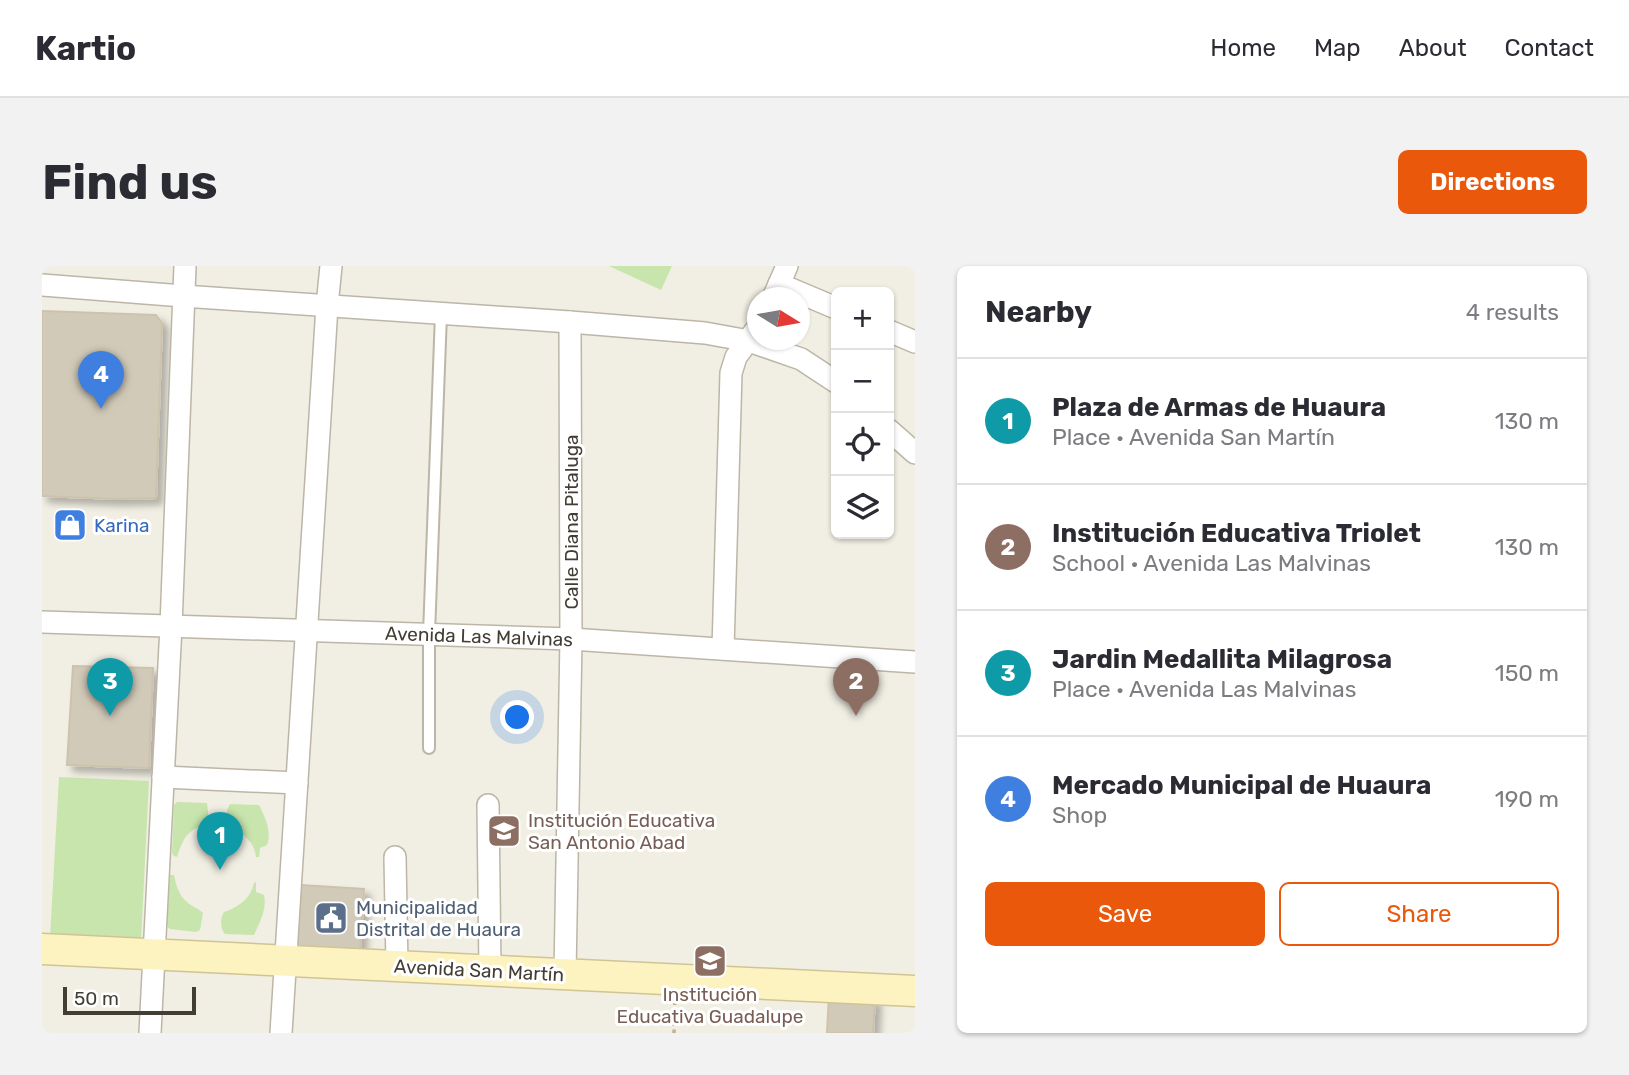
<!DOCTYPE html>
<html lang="en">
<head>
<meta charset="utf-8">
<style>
	:root { --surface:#fff; --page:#f2f2f3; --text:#2b2b33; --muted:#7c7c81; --line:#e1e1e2; --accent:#ea580c }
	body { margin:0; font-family:Rubik,sans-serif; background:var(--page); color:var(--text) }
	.controls { position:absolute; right:21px; top:21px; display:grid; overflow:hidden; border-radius:10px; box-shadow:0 2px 5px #0004 }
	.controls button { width:63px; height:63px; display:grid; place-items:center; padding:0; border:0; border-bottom:2px solid var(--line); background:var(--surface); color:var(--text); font:35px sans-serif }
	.compass { position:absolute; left:705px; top:21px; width:63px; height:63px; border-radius:50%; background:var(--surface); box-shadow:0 2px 5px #0004; rotate:101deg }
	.scale { position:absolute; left:21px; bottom:18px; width:133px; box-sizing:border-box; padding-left:7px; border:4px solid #433e34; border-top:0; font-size:19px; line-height:24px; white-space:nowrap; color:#433e34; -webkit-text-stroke:5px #fff; paint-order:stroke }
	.you { position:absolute; left:476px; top:452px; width:24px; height:24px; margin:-18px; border:5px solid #fff; border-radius:50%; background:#1a73e8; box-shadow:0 0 0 10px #1a73e833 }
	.badge { display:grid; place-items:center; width:46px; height:46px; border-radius:50%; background:var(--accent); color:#fff; font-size:23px; font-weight:700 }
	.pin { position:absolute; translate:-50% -58px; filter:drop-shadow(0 2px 4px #0008) }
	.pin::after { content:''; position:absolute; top:37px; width:24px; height:21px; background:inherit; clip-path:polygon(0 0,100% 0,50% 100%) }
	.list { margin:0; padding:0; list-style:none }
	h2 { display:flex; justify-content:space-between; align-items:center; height:91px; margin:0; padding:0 28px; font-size:30px }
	h2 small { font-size:23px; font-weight:400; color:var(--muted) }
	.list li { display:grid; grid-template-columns:46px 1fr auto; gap:21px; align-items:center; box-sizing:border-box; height:126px; padding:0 28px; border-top:2px solid var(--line) }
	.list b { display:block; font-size:26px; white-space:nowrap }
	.list p { margin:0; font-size:23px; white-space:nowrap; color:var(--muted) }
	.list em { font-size:23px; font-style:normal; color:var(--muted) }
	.actions { display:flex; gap:14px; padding:21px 28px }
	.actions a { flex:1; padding:16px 0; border:2px solid var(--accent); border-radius:10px; text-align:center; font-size:24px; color:var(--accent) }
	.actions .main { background:var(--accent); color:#fff }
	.icon { flex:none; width:38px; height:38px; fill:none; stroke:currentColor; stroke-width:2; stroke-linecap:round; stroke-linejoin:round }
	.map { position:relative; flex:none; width:873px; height:767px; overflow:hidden; border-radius:10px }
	header { display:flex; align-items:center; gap:42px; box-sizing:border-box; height:98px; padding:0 35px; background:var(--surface); border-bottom:2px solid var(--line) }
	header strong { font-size:33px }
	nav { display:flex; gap:38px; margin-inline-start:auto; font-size:24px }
	.intro { display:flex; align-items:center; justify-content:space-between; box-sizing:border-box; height:168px; padding:0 42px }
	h1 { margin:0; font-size:49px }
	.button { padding:18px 32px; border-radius:10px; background:var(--accent); color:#fff; font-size:24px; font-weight:700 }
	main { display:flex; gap:42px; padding:0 42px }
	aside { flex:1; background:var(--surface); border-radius:10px; box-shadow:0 2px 5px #0004 }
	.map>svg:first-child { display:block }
	.green { fill:#c7e5ac }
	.building { fill:#d2cab9; stroke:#cdc3ac; stroke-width:2; filter:url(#shadow) }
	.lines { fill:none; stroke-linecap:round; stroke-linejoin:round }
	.service-casing { stroke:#bcb6a6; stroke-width:14 }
	.minor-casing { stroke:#bcb6a6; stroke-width:24 }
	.secondary-casing { stroke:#d1c494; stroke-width:33 }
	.path { stroke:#beb398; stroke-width:3.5; stroke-dasharray:3.5 3.5; stroke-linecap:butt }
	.service { stroke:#fff; stroke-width:10 }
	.minor { stroke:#fff; stroke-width:21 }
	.secondary { stroke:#fdf3c1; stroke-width:30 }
	.labels { text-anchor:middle; stroke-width:6; stroke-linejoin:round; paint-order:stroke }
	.street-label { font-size:19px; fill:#433e34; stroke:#fff }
	.shop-label { font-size:19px; fill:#366cbe; stroke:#fff; text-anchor:start }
	.education-label { font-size:19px; fill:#785e54; stroke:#fff; text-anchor:start }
	.service-label { font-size:19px; fill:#4e5e75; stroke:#fff; text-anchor:start }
</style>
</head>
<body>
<header>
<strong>Kartio</strong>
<nav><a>Home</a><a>Map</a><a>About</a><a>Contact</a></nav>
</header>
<div class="intro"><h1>Find us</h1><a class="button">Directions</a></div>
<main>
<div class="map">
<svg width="873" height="767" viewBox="0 0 873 767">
	<defs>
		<filter id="shadow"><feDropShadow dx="6" dy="6" stdDeviation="3.5" flood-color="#0004"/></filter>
	</defs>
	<rect width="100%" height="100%" fill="#f1eee3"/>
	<g class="green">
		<path d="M567,0H630L619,24Z"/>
		<path d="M17,511L107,515L99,675L8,672Z"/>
		<path d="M135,536L165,537L167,554C162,559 157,560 151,564C142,570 138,581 135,591L132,590L130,587L132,539Z"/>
		<path d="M188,538L217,539C223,551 230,565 225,579L218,582L217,591H214C211,560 172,567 188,538Z"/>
		<path d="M128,609H132C134,619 137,630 146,637C151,641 157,643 161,647L158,664L154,666L128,663L125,660Z"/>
		<path d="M214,616V626L222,629C225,643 218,656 212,669L183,668C178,663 178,652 182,646C197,641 209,632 212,617Z"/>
	</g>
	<g class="building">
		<path d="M0,45L114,49L120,57L114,232L76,233L0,230Z"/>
		<path d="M31,400L111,402L107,502L25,499Z"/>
		<path d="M259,619L322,623L318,685L255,682Z"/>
		<path d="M787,730L833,732L831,767H785Z"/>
	</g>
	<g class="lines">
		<defs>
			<path id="service" d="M387,482V368L399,48"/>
			<g id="minor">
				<path d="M737,18L794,42"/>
				<path d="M0,19L141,30L528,56L663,67L707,75L759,93L794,116"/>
				<path d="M731,32L745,0"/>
				<path d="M847,65L873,76"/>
				<path d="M847,164L873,187"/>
				<path d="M0,356L529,373L873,396"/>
				<path d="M681,383L689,107L694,91L716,61"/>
				<path d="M121,511L255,517"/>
				<path d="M446,539L448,705"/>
				<path d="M353,591L355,700"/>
				<path d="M523,708L529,373L528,56"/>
				<path d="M108,767L129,360L143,0"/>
				<path d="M239,767L285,40L289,0"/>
			</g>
			<path id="secondary" d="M0,683L873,725"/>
		</defs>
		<use href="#service" class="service-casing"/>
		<use href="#minor" class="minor-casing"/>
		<use href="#secondary" class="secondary-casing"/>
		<path class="path" d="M632,767L633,737"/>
		<use href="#service" class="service"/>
		<use href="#minor" class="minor"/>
		<use href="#secondary" class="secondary"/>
	</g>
	<defs>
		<symbol id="shop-square" viewBox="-11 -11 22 22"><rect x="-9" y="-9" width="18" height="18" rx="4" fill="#3f7fe0" stroke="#fff"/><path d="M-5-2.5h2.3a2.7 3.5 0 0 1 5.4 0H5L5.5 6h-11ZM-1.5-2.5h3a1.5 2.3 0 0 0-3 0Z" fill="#fff"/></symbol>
		<symbol id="school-square" viewBox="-11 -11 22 22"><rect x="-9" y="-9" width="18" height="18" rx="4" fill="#8d6e63" stroke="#fff"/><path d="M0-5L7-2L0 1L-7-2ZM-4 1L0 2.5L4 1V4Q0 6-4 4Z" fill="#fff"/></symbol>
		<symbol id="civic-square" viewBox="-11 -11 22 22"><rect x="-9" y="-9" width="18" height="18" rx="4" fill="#5c6f8a" stroke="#fff"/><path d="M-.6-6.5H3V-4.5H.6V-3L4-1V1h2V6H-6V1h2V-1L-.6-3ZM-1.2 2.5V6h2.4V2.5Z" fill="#fff"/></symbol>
	</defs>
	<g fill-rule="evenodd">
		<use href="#shop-square" x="9" y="240" width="38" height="38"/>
		<use href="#school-square" x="443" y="546" width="38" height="38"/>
		<use href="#civic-square" x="270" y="633" width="38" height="38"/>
		<use href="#school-square" x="649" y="676" width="38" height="38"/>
	</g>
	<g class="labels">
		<g class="street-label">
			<text transform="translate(529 256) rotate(-90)" y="7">Calle Diana Pitaluga</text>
			<text transform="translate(437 370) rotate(2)" y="7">Avenida Las Malvinas</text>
			<text transform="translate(437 704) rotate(3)" y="7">Avenida San Martín</text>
		</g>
		<g class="shop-label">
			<text x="52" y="266">Karina</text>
		</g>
		<g class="education-label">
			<text x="486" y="561">Institución Educativa<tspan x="486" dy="22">San Antonio Abad</tspan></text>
			<text x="668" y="735" text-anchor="middle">Institución<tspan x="668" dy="22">Educativa Guadalupe</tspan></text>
		</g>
		<g class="service-label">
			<text x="314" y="648">Municipalidad<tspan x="314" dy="22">Distrital de Huaura</tspan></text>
		</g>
	</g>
</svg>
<div class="controls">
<button>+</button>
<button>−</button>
<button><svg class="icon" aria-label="locate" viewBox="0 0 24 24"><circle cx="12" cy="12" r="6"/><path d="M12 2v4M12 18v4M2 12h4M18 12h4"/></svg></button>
<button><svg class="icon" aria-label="layers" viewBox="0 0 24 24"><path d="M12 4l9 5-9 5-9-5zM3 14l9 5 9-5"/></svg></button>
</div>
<svg class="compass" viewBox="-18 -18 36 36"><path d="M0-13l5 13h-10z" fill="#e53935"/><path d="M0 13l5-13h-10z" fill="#7c7c81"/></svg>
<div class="scale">50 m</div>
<div class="you"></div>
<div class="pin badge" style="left:178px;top:604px;background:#0f9aa8">1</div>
<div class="pin badge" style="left:814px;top:450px;background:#8d6e63">2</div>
<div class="pin badge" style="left:68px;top:450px;background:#0f9aa8">3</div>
<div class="pin badge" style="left:59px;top:143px;background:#3f7fe0">4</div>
</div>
<aside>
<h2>Nearby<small>4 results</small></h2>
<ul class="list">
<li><span class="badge" style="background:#0f9aa8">1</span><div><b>Plaza de Armas de Huaura</b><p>Place · Avenida San Martín</p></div><em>130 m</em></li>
<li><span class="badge" style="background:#8d6e63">2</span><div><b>Institución Educativa Triolet</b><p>School · Avenida Las Malvinas</p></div><em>130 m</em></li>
<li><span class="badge" style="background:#0f9aa8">3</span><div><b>Jardin Medallita Milagrosa</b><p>Place · Avenida Las Malvinas</p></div><em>150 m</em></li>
<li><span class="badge" style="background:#3f7fe0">4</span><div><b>Mercado Municipal de Huaura</b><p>Shop</p></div><em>190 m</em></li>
</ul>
<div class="actions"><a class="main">Save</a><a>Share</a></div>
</aside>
</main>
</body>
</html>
